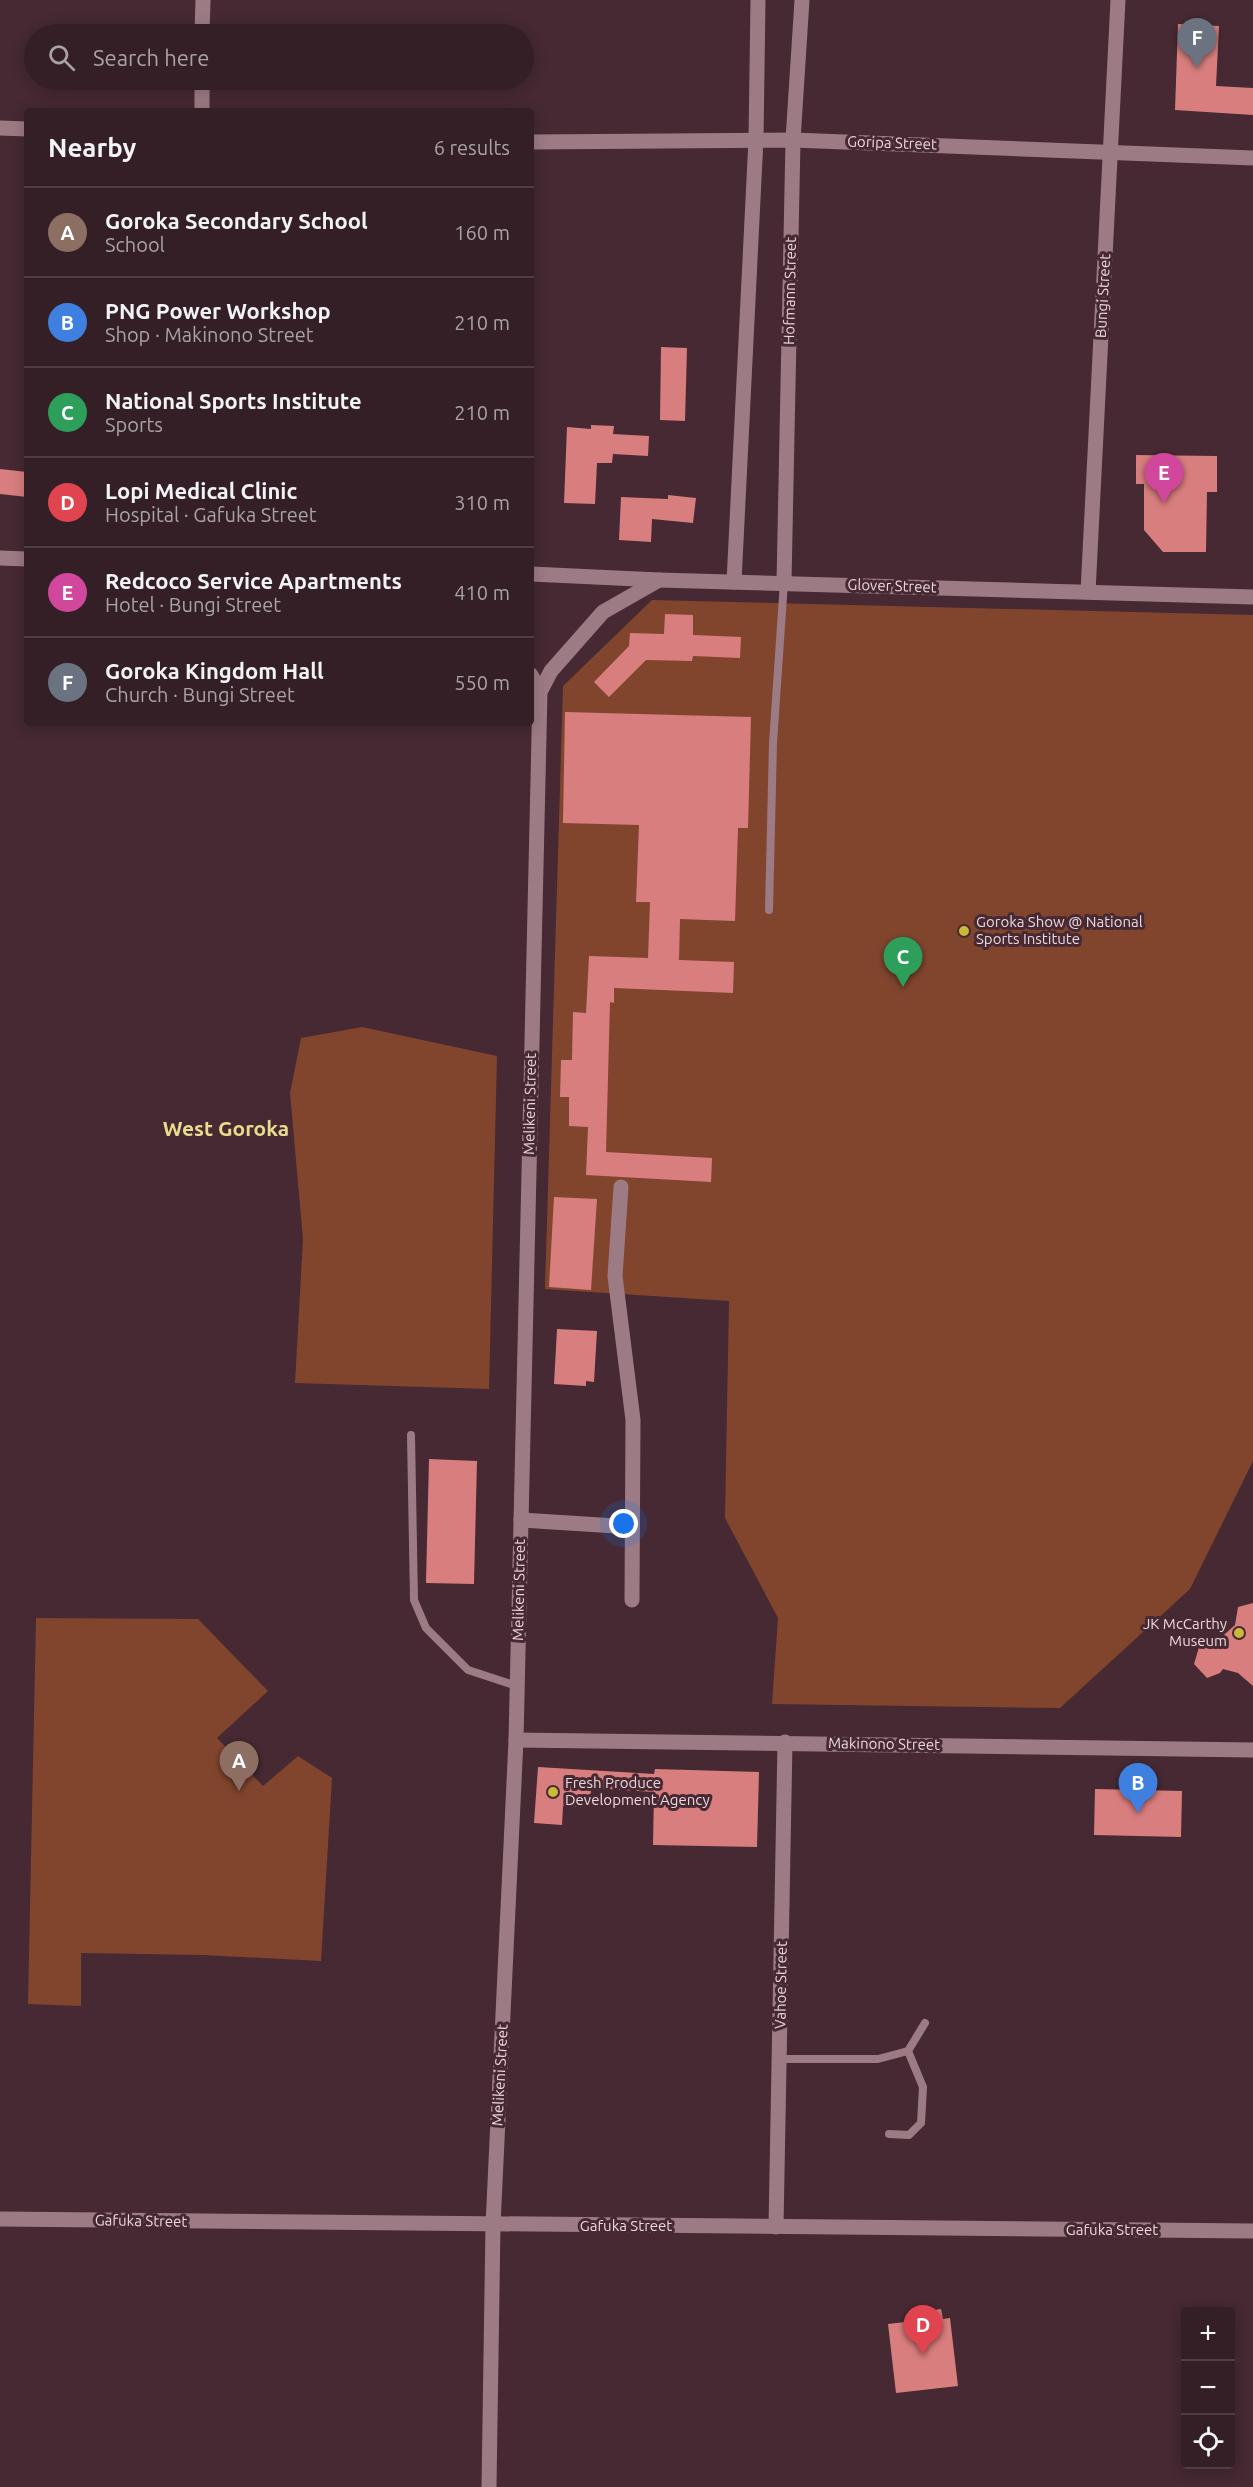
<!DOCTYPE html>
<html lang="en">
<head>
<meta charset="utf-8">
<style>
	:root { --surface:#341f26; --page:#3f2c32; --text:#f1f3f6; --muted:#a9a2a7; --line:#4e3d43; --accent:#caba39 }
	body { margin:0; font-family:Ubuntu,sans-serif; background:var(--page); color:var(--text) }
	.controls { position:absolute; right:18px; bottom:18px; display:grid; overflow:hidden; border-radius:6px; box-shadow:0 3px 15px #0003 }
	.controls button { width:54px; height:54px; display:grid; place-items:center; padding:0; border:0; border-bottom:2px solid var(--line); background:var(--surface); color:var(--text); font:30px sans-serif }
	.you { position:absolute; left:624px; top:1524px; width:21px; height:21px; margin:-15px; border:4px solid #fff; border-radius:50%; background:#1a73e8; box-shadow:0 0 0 9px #1a73e833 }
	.badge { display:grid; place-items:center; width:39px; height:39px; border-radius:50%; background:var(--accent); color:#fff; font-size:20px; font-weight:700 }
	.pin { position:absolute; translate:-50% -50px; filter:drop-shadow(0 2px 3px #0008) }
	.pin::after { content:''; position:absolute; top:32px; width:21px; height:18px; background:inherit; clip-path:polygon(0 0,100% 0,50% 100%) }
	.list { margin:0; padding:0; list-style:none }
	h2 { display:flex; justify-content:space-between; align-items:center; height:78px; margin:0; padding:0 24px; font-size:26px }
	h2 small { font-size:20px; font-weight:400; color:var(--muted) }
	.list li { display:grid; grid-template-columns:39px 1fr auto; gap:18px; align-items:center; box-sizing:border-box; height:90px; padding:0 24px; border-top:2px solid var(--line) }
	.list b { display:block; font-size:22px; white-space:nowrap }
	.list p { margin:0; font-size:20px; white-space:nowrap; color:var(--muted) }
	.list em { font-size:20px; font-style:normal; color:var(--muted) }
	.icon { flex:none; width:33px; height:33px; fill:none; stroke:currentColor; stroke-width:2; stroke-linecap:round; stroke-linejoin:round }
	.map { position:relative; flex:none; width:1253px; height:2487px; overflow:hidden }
	.search { position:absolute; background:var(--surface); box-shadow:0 3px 15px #0003; left:24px; top:24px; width:510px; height:66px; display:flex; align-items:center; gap:15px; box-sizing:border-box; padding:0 21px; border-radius:33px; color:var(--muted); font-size:22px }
	.panel { position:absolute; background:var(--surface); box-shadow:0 3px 15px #0003; left:24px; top:108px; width:510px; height:618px; border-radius:6px }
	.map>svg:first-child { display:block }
	.green { fill:#81452e }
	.building { fill:#d97e7e }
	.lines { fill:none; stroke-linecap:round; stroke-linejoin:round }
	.lane { stroke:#9d7b84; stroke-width:8 }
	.street { stroke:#9d7b84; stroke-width:15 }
	.poi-dot { fill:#caba39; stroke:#462932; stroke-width:2 }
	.labels { text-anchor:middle; stroke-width:6; stroke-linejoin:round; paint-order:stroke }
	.street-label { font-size:15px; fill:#ebd7dc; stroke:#462932 }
	.poi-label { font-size:15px; fill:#ebd7dc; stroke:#462932; text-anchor:start }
	.district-label { font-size:21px; font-weight:bold; fill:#e7dd8e; stroke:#462932 }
</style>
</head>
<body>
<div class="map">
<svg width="1253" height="2487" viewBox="0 0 1253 2487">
	<rect width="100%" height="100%" fill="#462932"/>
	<g class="green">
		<path d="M652,600L1253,615V1461L1190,1589L1060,1708L772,1704L778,1618L725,1518L729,1301L545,1289L563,686Z"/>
		<path d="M362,1027L497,1056L489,1389L295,1383L303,1239L290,1093L301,1038Z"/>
		<path d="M36,1618L198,1619L268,1691L217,1738L263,1786L298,1756L332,1778L321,1961L203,1955L81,1953V2006L28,2004Z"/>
	</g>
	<g class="building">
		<path d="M1178,24L1219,26L1216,86L1253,88V115L1175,110Z"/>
		<path d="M661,347L687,348L685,421L660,420Z"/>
		<path d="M591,425L614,426L613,434L649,436L648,456L613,454L612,463H597L595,504L564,503L567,427L591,429Z"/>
		<path d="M1136,455L1217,456V492H1207L1206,552H1163L1144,530V484H1136Z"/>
		<path d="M0,469L27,472V497L0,494Z"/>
		<path d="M668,495L696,498L693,523L652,519L651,542L619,540L621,497L668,499Z"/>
		<path d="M665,614L693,615V635L741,637L740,658L693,656L692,661L646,660L609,697L594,682L629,646L630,633L664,634Z"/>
		<path d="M565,712L751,717L748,828H738L735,921L680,919L679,960L734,962L733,993L614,988V1003L610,1002L606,1152L712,1158L711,1182L586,1175L588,1127L569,1126V1097H560L561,1060H572L573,1012L586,1013L589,956L648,958L650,902H636L639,825L563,823Z"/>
		<path d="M554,1197L597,1199L591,1290L549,1287Z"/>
		<path d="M557,1329L597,1331L594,1382L586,1381V1386L554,1384Z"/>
		<path d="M429,1459L477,1461L474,1584L426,1583Z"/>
		<path d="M1253,1603V1686L1238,1673L1223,1669L1220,1673L1207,1678L1194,1664L1200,1644L1216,1642L1235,1625L1238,1607Z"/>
		<path d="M538,1767L654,1774L655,1769L759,1772L757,1847L653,1845L654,1792L591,1788L590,1807L563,1806L562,1825L534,1823Z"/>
		<path d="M1095,1789L1182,1791L1181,1837L1094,1835Z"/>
		<path d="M941,2309L943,2319L950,2318L958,2386L896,2393L888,2324L914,2321L913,2313Z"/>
	</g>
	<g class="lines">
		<g class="lane">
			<path d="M769,910L773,743L784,582"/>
			<path d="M411,1435L414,1600L426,1628L468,1670L517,1686"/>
			<path d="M780,2059H878L908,2051L925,2023"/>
			<path d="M889,2134L909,2135L921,2123L923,2087L908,2051"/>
		</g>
		<g class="street">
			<path d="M202,34L203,0"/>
			<path d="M202,111V80"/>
			<path d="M0,128L27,129"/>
			<path d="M531,142L793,140L1253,158"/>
			<path d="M0,558L27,559"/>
			<path d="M531,574L659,580L1253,597"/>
			<path d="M734,582L756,139L758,0"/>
			<path d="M784,582L793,140L802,0"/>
			<path d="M1088,592L1118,0"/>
			<path d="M531,675L540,692"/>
			<path d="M621,1187L615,1276L633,1420L632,1600"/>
			<path d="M521,1520L632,1527"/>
			<path d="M516,1740L1253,1750"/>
			<path d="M0,2219L1253,2231"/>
			<path d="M776,2227L785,1742"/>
			<path d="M489,2487L493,2225L516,1740L540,692L551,671L603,612L659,580"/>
		</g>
	</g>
	<g class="poi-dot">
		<circle cx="964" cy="931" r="6"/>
		<circle cx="1239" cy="1633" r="6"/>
		<circle cx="553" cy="1792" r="6"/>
	</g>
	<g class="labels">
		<g class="street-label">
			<text transform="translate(892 143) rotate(2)" y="5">Goripa Street</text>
			<text transform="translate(790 291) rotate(-89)" y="5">Hofmann Street</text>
			<text transform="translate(1103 296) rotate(-87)" y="5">Bungi Street</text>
			<text transform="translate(892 586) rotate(2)" y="5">Glover Street</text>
			<text transform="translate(530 1104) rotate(-89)" y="5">Melikeni Street</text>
			<text transform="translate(519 1590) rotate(-89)" y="5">Melikeni Street</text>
			<text transform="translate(884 1744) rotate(1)" y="5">Makinono Street</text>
			<text transform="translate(781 1985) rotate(-89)" y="5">Vahoe Street</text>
			<text transform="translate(500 2075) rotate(-87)" y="5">Melikeni Street</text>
			<text transform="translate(141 2221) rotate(1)" y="5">Gafuka Street</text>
			<text x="626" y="2231">Gafuka Street</text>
			<text x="1112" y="2235">Gafuka Street</text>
		</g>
		<g class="poi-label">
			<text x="976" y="927">Goroka Show @ National<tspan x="976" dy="17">Sports Institute</tspan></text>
			<text x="1227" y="1629" text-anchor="end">JK McCarthy<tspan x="1227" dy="17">Museum</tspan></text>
			<text x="565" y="1788">Fresh Produce<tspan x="565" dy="17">Development Agency</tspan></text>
		</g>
		<g class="district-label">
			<text x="226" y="1136">West Goroka</text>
		</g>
	</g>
</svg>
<div class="controls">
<button>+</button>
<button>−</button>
<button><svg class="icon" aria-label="locate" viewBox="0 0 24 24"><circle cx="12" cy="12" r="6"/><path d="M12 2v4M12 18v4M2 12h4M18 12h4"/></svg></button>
</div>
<div class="you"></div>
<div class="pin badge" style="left:239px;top:1791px;background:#8d6e63">A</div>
<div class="pin badge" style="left:1138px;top:1813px;background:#3f7fe0">B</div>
<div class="pin badge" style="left:903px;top:987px;background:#2e9e5b">C</div>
<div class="pin badge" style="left:923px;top:2355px;background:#e0444e">D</div>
<div class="pin badge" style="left:1164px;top:503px;background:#d1479c">E</div>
<div class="pin badge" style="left:1197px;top:68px;background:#6b7280">F</div>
<div class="search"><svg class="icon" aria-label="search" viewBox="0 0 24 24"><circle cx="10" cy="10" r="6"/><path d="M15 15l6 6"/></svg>Search here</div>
<section class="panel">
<h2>Nearby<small>6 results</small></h2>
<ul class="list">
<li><span class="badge" style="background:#8d6e63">A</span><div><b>Goroka Secondary School</b><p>School</p></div><em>160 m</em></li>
<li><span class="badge" style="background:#3f7fe0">B</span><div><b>PNG Power Workshop</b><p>Shop · Makinono Street</p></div><em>210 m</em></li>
<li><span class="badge" style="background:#2e9e5b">C</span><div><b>National Sports Institute</b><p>Sports</p></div><em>210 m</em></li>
<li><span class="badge" style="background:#e0444e">D</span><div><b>Lopi Medical Clinic</b><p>Hospital · Gafuka Street</p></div><em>310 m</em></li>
<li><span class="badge" style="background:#d1479c">E</span><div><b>Redcoco Service Apartments</b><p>Hotel · Bungi Street</p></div><em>410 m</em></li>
<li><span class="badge" style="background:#6b7280">F</span><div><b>Goroka Kingdom Hall</b><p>Church · Bungi Street</p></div><em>550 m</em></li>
</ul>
</section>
</div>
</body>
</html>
